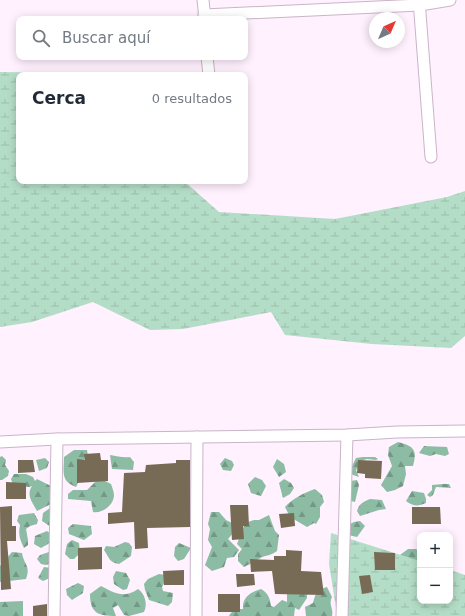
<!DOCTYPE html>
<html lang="es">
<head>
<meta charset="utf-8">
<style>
	:root { --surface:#fff; --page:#f2f2f3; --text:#1f2937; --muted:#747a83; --line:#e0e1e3 }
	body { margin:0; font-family:"DejaVu Sans",sans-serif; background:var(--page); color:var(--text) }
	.controls { position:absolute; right:12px; bottom:12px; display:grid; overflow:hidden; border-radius:8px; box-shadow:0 2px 10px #0003 }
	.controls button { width:36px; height:36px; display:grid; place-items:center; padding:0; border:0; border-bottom:1px solid var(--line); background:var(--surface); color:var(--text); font:20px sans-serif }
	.compass { position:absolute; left:369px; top:12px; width:36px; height:36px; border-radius:50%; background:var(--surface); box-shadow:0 2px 10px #0003; rotate:44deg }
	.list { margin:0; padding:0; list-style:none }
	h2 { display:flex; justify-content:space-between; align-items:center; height:52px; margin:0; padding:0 16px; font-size:17px }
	h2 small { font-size:13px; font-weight:400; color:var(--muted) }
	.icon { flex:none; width:22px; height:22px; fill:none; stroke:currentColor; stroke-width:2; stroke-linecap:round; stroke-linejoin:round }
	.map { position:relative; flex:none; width:465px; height:616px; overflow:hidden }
	.search { position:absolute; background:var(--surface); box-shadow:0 2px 10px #0003; left:16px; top:16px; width:232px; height:44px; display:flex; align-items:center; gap:10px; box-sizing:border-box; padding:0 14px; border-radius:8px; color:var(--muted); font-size:15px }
	.panel { position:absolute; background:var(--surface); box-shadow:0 2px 10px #0003; left:16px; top:72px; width:232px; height:112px; border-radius:8px }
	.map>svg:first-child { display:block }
	.forest { fill:url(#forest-firs) }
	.wetland { fill:url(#wetland-marsh) }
	.building { fill:#786b55 }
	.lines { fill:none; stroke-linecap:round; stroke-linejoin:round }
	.street-casing { stroke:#cab4c9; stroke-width:13 }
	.street { stroke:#fff; stroke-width:11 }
</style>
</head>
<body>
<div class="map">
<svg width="465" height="616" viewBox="0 0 465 616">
	<defs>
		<pattern id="forest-firs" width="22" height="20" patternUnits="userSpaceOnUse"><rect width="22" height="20" fill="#8cbca3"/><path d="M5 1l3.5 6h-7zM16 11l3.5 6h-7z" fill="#739986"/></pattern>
		<pattern id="wetland-marsh" width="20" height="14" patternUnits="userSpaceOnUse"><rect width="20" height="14" fill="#b4ddc7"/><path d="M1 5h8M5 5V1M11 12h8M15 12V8" fill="none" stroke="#9cbeac"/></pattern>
	</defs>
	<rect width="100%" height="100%" fill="#fff1fe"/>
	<g class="forest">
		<path d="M398,442C413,446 418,449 413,466H405L406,474L403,486L395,490L387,492L381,485L392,466L388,455L389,447Z"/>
		<path d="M424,446L447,447L449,454L445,456L436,454L430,456L419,453Z"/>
		<path d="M74,450H87L88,456L82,462L81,477L76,487C60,481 64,471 64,457Z"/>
		<path d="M110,455C117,456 123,458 130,457L134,462L133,470L112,469Z"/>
		<path d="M2,456L6,460L5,465L9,471L8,476L2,480H0V457Z"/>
		<path d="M363,457H375L378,459L376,460L367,459L360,461L359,466L356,470L359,477L353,475L351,473V468L356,458Z"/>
		<path d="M45,458L49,462L47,468L39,471L36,460Z"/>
		<path d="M225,458L232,461L234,465L231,471L223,470L220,464Z"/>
		<path d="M277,459L284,464L286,472L279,477L273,467Z"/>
		<path d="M14,474H26L33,477L35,481L37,479L51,486V504L37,511C32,502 26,495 32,486L29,487L13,485L11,479Z"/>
		<path d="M255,477L262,480L266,486L261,496L251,493L248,484Z"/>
		<path d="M284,479L291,483L294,488L290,494L283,498L279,483Z"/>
		<path d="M97,480H103L111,484C112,487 114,492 114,495C114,505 102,514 93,512L91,501L68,499V494L73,490H87Z"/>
		<path d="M357,480L359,485L355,502L351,501L348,493L350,481Z"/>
		<path d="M443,484H449L451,488L436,487L433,495L430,497L427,495L432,490V485Z"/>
		<path d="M315,489L322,495L324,502L320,507V517L316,524L314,523L307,527L290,517L285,507C293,498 304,493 315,489Z"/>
		<path d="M412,491L424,493L426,499V503C417,507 413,506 406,501Z"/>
		<path d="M370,499L382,500L386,509L379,510L360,516L357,511C359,504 363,502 370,499Z"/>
		<path d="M50,508L60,512L51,527L42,521L43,513Z"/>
		<path d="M211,512H219L226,520L234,524V532L228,539L239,550L234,557L227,558L224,567L212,571L205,565L212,547L208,540L210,529L208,524Z"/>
		<path d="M34,513L38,520L37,524L30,526L26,529L28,540V545L24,548C20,540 18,534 20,525L17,521L19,515Z"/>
		<path d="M269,515L275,531L279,535L277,551C271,556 264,555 259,559C254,562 250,564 244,567L238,561V554L242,549L237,544L245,523L254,520H259Z"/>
		<path d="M360,521L365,526L357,537L348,535V525L354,522Z"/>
		<path d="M73,524L91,526L92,534L84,540L69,534L68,528Z"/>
		<path d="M47,531L52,535V540L48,544L41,548L34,544L35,536Z"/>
		<path d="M72,540L79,543L80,553L74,559H70L65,554L67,544Z"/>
		<path d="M125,542L129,543L132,547L131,556L119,564C109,562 110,559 104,550L106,546L114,547Z"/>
		<path d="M179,543L191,548L184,559L178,561L174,556L175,547Z"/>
		<path d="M408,549H416L420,552L418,562L400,555Z"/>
		<path d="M12,552L22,553C24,565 31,566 26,579L0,582V566Z"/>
		<path d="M49,552L53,557L52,563L46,565L41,564L37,559L40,555Z"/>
		<path d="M44,567L51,568L50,578L43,581L38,578Z"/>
		<path d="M116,571L126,573L130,580L127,589L123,590L114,584L113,577Z"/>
		<path d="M159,574L166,575V580L162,587L163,591L173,593L172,602L168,606L149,600L145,590L144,584L148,579Z"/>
		<path d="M78,583L84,586L83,593L72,600L67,595L66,589Z"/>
		<path d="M101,586C114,593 124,599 138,589C145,594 148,604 144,612L129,616L124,615L118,605L113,608L116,616C98,616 90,613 90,594Z"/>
		<path d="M327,587L332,597C328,604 334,609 332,616H306L305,607L313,603C316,593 316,590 327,587Z"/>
		<path d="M261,589C268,593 270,598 271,606L274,607L282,600L287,602V593H307V598L299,610L295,608L294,616H229C232,610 236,609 243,609C242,597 251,592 261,589Z"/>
		<path d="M23,601V616H0V602Z"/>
	</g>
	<g class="wetland">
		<path d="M0,72L83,73L84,75H19V181H184L219,212L335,219L447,197L465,191V336L451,348L372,344L285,335L271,312L183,329L150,330L93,302L32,322L0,327Z"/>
		<path d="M331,533L420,561V601H450V570L465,575V616H339L337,614L329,564Z"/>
	</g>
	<g class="building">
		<path d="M100,453L101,460H108V481L77,483V459L85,460L84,454Z"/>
		<path d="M18,460H33L35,472L18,473Z"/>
		<path d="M176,460H190V527L147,528L148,548L135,549L134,522L108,524V513L122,512L124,473L145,472L146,465L176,463Z"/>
		<path d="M358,460L382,461L381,479L365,478V474L357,473Z"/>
		<path d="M6,482L26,483V499H6Z"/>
		<path d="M230,505H248L249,526H243L244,539L232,540Z"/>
		<path d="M12,506V526H16V541H7L11,589L1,590L0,507Z"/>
		<path d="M412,507H440L441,524H412Z"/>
		<path d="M294,513L295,526L281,528L279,514Z"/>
		<path d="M102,547V569L78,570V548Z"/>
		<path d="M286,550L302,551L301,571L321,572L324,595L275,594L272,571L251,572L250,559L274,560V556H286Z"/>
		<path d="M374,552L395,553V570H375Z"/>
		<path d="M184,570V585H164L163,571Z"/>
		<path d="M236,574H254L255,585L237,587Z"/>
		<path d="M370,575L373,592L362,594L359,576Z"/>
		<rect x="218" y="594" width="22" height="18"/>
		<path d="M47,604V616H33V606Z"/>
	</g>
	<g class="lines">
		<defs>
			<g id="street">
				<path d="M203,0L205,19"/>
				<path d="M419,0L431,157"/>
				<path d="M204,15L420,5L450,0"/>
				<path d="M207,57L209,75"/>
				<path d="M0,442L57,439L347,435L397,432L465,431"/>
				<path d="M54,616L57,439"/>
				<path d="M196,616L197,437"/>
				<path d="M342,616L347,435"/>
			</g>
		</defs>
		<use href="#street" class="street-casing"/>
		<use href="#street" class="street"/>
	</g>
</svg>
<div class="controls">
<button>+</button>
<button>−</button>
</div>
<svg class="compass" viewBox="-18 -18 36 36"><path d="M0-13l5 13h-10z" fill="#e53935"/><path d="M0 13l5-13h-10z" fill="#747a83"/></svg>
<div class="search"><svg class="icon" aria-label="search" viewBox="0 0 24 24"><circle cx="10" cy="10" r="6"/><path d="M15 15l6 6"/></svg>Buscar aquí</div>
<section class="panel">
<h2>Cerca<small>0 resultados</small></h2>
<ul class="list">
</ul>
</section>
</div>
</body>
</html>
